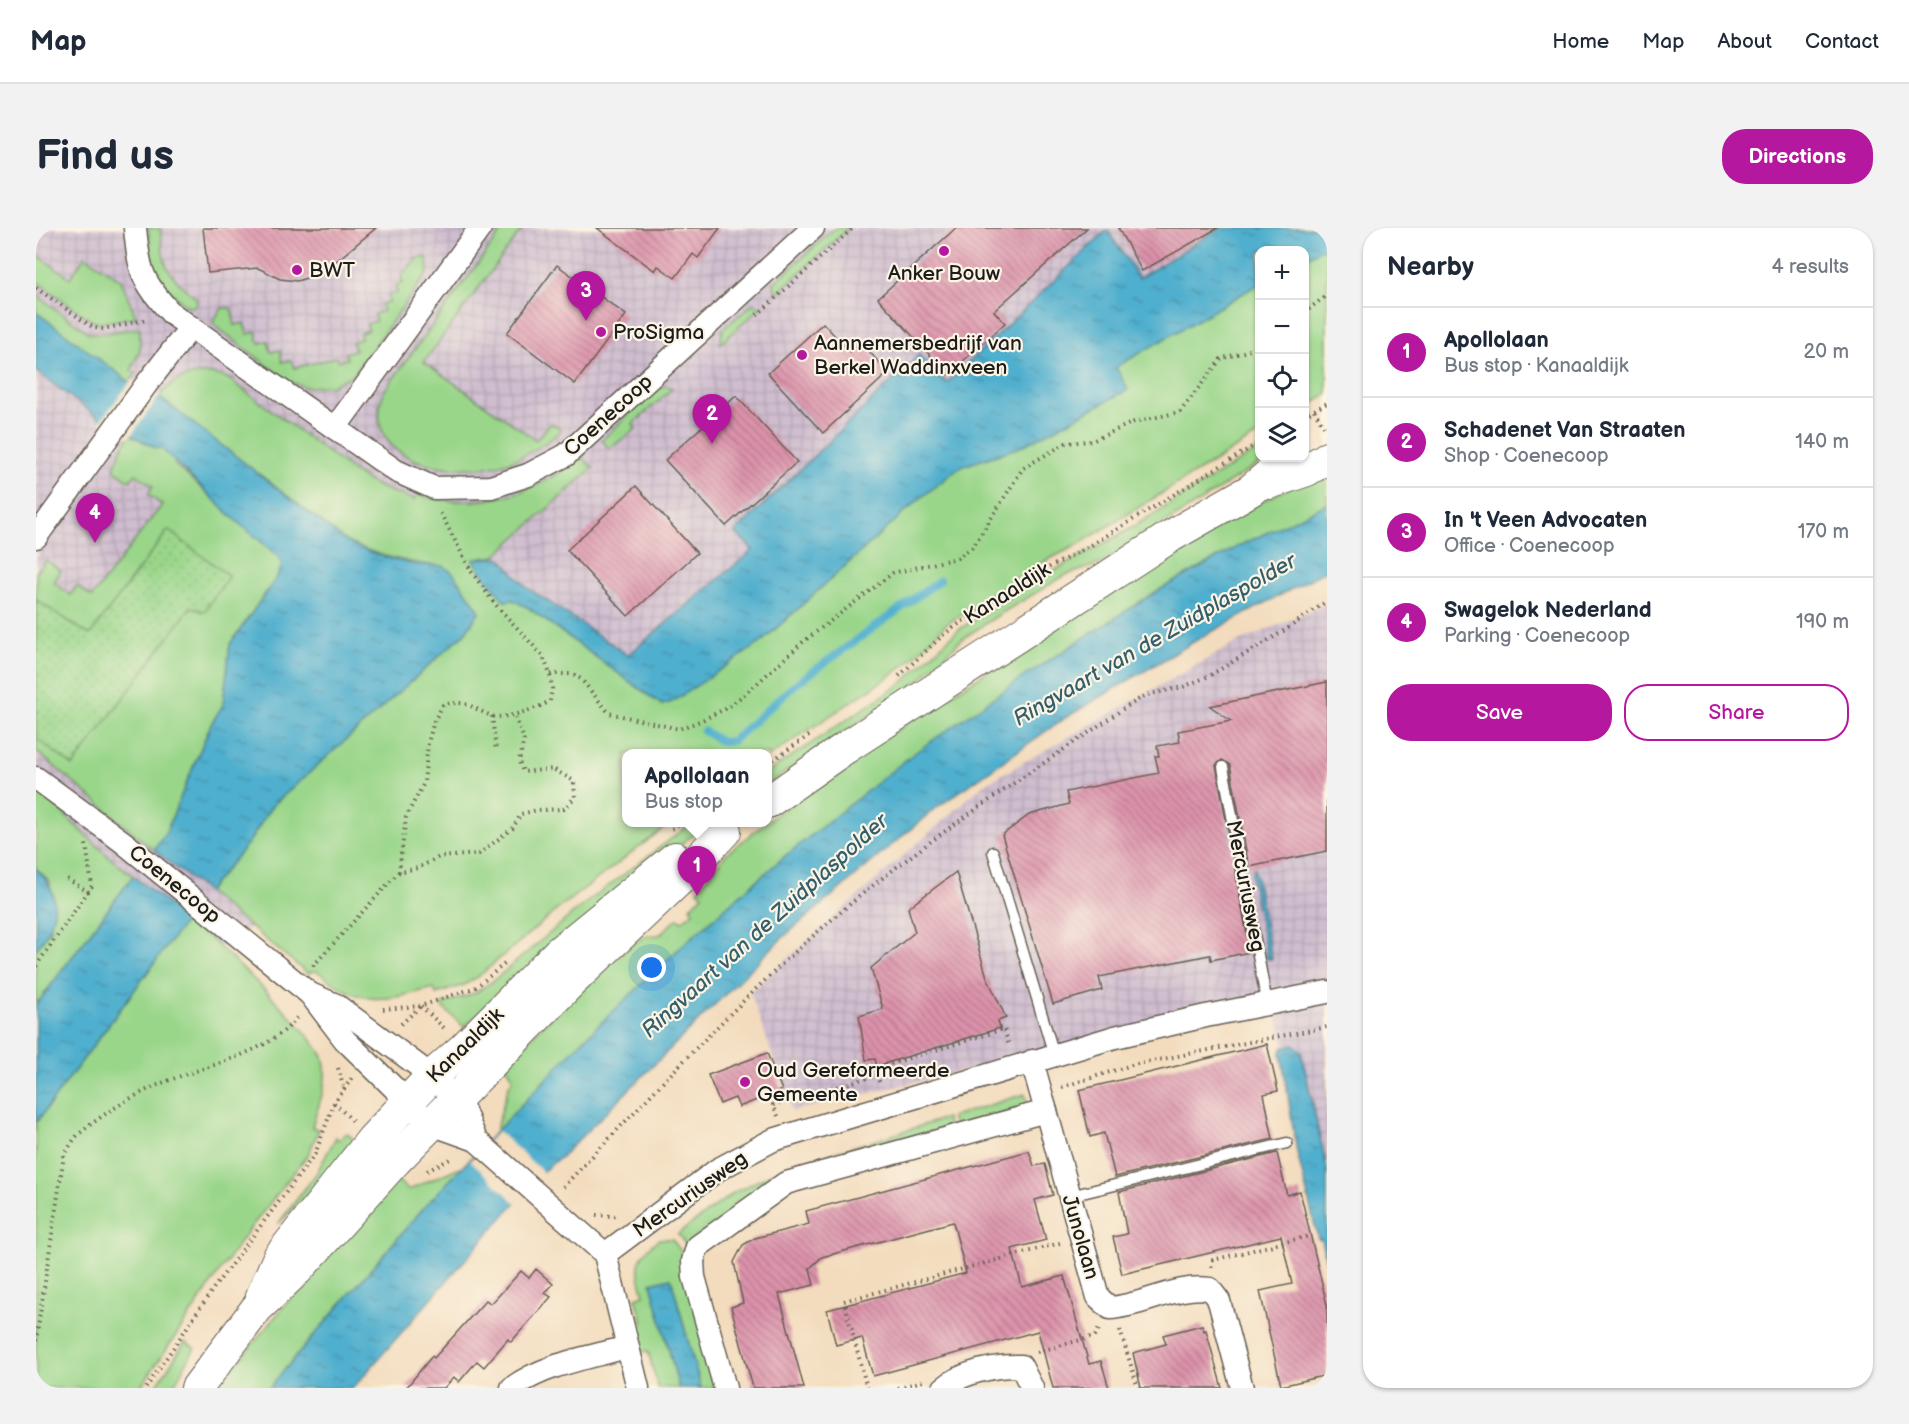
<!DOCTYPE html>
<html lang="en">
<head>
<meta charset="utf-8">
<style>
	:root { --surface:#fff; --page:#f2f2f3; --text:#1f2937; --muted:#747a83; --line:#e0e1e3; --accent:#b5179e }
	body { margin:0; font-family:"Balsamiq Sans",sans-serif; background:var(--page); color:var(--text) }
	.controls { position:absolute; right:18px; top:18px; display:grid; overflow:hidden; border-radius:12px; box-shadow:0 2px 4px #0004 }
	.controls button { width:54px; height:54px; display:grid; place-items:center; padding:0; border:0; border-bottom:2px solid var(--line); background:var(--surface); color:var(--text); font:30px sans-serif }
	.you { position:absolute; left:616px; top:740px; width:21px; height:21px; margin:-15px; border:4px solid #fff; border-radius:50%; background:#1a73e8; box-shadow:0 0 0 9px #1a73e833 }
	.badge { display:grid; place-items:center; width:39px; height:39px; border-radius:50%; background:var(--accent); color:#fff; font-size:20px; font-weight:700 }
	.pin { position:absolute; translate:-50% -50px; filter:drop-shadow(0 2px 3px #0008) }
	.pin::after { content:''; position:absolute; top:32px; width:21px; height:18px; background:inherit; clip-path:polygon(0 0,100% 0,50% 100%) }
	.popup { position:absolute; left:586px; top:521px; width:150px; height:78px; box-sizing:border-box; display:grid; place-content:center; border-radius:12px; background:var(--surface); filter:drop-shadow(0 2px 4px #0005); font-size:20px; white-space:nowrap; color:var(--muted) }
	.popup b { font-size:22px; color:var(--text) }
	.popup::after { content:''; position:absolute; left:50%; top:100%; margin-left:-12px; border:12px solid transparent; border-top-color:var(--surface) }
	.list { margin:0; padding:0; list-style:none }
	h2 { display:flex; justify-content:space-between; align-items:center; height:78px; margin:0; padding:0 24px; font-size:26px }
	h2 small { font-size:20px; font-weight:400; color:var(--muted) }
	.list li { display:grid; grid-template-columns:39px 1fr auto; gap:18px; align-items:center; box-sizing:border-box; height:90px; padding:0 24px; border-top:2px solid var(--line) }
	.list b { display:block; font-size:22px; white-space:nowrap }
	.list p { margin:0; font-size:20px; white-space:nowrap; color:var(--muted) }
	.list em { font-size:20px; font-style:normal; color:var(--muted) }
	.actions { display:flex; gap:12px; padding:18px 24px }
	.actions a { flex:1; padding:14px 0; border:2px solid var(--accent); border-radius:24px; text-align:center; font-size:21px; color:var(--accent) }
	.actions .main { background:var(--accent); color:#fff }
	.icon { flex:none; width:33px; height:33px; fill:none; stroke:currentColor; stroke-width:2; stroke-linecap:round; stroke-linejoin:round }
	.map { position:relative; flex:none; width:1291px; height:1160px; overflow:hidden; border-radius:24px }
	header { display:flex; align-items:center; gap:36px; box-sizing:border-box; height:84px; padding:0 30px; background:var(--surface); border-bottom:2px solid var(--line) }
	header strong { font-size:28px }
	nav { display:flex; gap:33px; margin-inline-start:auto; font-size:21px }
	.intro { display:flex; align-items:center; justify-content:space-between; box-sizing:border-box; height:144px; padding:0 36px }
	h1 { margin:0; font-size:42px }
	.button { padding:15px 27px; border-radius:24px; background:var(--accent); color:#fff; font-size:21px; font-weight:700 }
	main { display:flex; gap:36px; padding:0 36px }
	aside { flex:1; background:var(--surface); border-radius:24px; box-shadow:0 2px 4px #0004 }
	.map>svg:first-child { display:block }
	.industrial { fill:url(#industrial-grid) }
	.green { fill:#9ad68a; stroke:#5b7953; stroke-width:1.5 }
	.park { fill:url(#park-dots); stroke:#5b7953; stroke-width:1.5 }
	.water { fill:url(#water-ripples); stroke:#366675; stroke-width:1.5 }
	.pier { fill:#f3dcbd }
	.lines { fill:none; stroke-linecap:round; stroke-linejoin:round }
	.stream { stroke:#50afce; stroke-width:8 }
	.building { fill:url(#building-back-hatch) }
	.service-casing { stroke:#675f54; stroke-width:13 }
	.minor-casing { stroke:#675f54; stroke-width:25 }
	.secondary-casing { stroke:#675f54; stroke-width:34 }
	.path { stroke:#675f54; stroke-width:4; stroke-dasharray:1.5 4.5; stroke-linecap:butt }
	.service { stroke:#fff; stroke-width:10 }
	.minor { stroke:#fff; stroke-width:22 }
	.secondary { stroke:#fff; stroke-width:32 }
	.poi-dot { fill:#b5179e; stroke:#fcf5e5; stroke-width:2 }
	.labels { text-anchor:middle; stroke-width:4.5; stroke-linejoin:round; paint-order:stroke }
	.poi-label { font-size:21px; fill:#1c1c1c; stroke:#fcf5e5; text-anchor:start }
	.street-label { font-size:21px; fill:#1c1c1c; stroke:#fcf5e5 }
	.water-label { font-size:22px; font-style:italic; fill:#335e6c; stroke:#fcf5e5 }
</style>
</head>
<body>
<header>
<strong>Map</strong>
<nav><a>Home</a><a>Map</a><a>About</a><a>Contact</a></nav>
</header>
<div class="intro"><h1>Find us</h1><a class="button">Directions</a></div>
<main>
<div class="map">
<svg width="1291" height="1160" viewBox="0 0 1291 1160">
	<defs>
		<pattern id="industrial-grid" width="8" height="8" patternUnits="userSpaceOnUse" patternTransform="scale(1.5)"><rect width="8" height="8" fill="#cfbdcf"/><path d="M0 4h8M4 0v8" fill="none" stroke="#b1a2b1"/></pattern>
		<pattern id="park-dots" width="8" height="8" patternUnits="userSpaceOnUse" patternTransform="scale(1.5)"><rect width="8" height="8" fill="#9ad68a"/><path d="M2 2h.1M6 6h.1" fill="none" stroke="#84b776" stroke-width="1.8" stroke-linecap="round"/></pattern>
		<pattern id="water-ripples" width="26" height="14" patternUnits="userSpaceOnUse" patternTransform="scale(1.5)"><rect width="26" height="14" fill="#50afce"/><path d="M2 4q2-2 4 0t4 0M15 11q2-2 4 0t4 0" fill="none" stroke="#428ea6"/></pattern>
		<pattern id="building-back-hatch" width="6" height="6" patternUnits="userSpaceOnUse" patternTransform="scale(1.5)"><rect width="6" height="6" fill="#dc93ab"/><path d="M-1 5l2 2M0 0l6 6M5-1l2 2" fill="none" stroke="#b2778a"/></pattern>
	</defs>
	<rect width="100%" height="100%" fill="#fcf5e5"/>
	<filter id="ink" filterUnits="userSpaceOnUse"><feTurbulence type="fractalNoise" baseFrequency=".0167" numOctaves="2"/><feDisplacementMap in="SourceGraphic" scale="12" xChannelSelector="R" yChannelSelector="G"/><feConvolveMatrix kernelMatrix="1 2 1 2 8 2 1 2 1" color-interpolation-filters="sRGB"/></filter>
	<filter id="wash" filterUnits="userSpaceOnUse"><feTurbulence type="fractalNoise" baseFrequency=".008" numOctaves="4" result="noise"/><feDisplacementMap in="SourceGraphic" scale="24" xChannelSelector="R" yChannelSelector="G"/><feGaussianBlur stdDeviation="1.35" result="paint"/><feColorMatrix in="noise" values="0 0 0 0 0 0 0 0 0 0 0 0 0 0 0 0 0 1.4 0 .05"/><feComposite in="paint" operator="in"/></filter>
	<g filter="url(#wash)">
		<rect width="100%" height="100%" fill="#f3dcbd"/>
		<g class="industrial">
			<path d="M0,0H1291V116L1269,122L1268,22H1224L1223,134L552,475L150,741L0,929Z"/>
			<path d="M1291,376V1015L1238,770L756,883L714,764L947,557L1200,415Z"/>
		</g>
		<g class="green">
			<path d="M112,0H124C128,42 129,43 161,71L160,78L153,79C118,55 116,41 112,0Z"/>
			<path d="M468,0H487L388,134L500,212L515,195L526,202C507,218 486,231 462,237C411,248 322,234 348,163Z"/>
			<path d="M799,0H813L740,66L738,55Z"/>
			<path d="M1287,20L1291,26V167L1269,180L1268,30Z"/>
			<path d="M0,26L34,50L49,28L85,52L100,89L64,95L56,93L0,53Z"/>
			<path d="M391,29L392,44L318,146L295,158L269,159L252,153L178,97L177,93L186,80H195L199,97L208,95L211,106L220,104L223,115L232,113L235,124L244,122L246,134L255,132L258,140L301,129L303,133L311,131L309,125L319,122L316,114L325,111L324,105L333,102L331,96L340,93L338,86L347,83L345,76L353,74L352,67L361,65L359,58L367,55L365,48L380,31Z"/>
			<path d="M1223,56V206L1043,316L1000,338L909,397L875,432L854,448L732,529V526H590V594L635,595L528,676L443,748L428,757L400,766L398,760C344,774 327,779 281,743L271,745L171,664L213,614L235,579L429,405L444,383L407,338C372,336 343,328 311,314L123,169C138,148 167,139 193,151L324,248L343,259L379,272L381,267C441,283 498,267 546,229L557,240L459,328L438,331C446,347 458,358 468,373L477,372L491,379L626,477L723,416L881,273L924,239L984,219L1091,162L1079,139Z"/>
			<path d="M0,67L53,105L63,106L104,100V121L95,142L100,145L94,154L0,84Z"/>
			<path d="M718,75L724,80L684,116L687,101Z"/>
			<path d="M630,158L637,160L597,196L600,201L573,221L566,212L620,160Z"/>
			<path d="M95,207L120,220H125L138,231L139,237L244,329L246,336L243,346L194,416L187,477L175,496L130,604L118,622L0,523V345L10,332L25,343L18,354L34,367L41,358L56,369L126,277L112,266L117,258L100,246L94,253L78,241L86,219Z"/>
			<path d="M1223,221L1224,230H1232L1067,335L1030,347L964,386L926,411L883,453L732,556V544L866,455L922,402L994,356L1092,302Z"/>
			<path d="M1291,239V276L1203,318L1118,365L990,447L806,583L748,629L649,715L547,812L463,903L460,901L473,857L477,851L469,834L572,734L609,708L623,707L642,690L646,693L657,684L654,679L667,667L662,662L691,625L791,547L1156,311Z"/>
			<path d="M0,560L74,630L97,648L0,777V722L15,701L14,654L0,640Z"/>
			<path d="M656,595H675L605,644L428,799L404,777L439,765L457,753L547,677Z"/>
			<path d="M151,691C175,710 282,808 288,832C293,854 282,878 276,899L283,902L273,925L206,1011L104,1160H0V895Z"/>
			<path d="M989,866L992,877L920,903L915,889Z"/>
			<path d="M910,890L914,905L837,925L834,914Z"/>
			<path d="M311,905L322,915L242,996L280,946L300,909L303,912Z"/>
			<path d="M829,915L832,927L750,949L748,940Z"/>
			<path d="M433,935L390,977L233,1160H180L303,1012L361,952L372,962Z"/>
			<path d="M743,942L745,951L651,1019L642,1006L699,964Z"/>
			<path d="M623,1011H636L645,1023L682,1160H665L635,1050L615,1055L643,1160H622L612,1123L603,1124L606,1091L600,1070L608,1067C600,1039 598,1030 623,1011Z"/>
			<path d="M149,1114L159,1120L136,1160H119Z"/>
		</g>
		<path class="park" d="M132,302L193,348L168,384L155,379L37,538L0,510V372L54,407Z"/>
		<g class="water">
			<path d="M1184,0H1291V26L1287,20L1269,30L1268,22H1224L1223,56L1080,139L1092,162L984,219L924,239L881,273L723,416L636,474L626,477L491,379L477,372L468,373C458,358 446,347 437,331L464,329L489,358L592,427L717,322L699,304L883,127L911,155L1071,2L1103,50Z"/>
			<path d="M0,84L94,154L123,169L311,314L341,327L376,336L407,338L417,345L444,383L429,405L235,579L213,614L171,664L118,622L130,604L175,496L187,477L194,416L243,346L246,336L243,329L198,291L125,220H120L66,192L0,143Z"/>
			<path d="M1291,276V342L1166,409L1029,490L896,583L744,712L524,930L507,943L317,1160H233L390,977L547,812L649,715L748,629L877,526L990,447L1118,365L1203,318Z"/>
			<path d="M1218,639L1236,731H1231L1215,647Z"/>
			<path d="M0,640C28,668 21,693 0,722Z"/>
			<path d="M97,648L151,691L0,895V777Z"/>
			<path d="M1258,817L1265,823L1291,941V1037L1285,1011H1282L1261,924L1245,825L1246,820Z"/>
			<path d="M635,1050L665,1160H643L615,1055Z"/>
		</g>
		<g class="pier">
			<path d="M96,152L124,167L93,210L64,194Z"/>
			<path d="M462,903L509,946L482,977L434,933Z"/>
		</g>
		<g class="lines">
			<path class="stream" d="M668,503L685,514L696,513L761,455L904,352"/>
		</g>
		<g id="blocks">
			<g class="building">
				<path d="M167,0H340L286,45L261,53L244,51L222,40L172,45Z"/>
				<path d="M561,0H684L662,30L657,26L639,50L622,38L619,43Z"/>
				<path d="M920,0H1051L958,83L969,95L912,147L842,70Z"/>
				<path d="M1082,0H1182L1106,43Z"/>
				<path d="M521,37L590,87L539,156L471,105Z"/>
				<path d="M787,95L814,124L825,114L852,145L787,205L732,145Z"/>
				<path d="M700,168L761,234L690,298L629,232Z"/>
				<path d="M600,258L661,325L592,388L531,322Z"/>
				<path d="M1291,454V623L1213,639L1194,537L1186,532L1180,537L1214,724L1175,732L1174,727L1063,749L1066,762L1017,776L966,607L993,587L1033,576L1030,564L1123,545L1119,528H1123L1121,518L1144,514L1142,503L1195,493L1174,478Z"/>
				<path d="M920,644L951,749L970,790L962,793L964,800L841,838L839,831L830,832L823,788L847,781L835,740L879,704L872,680Z"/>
				<path d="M1231,816L1242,863L1228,866L1237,911L1079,949L1068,905L1054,909L1043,862Z"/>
				<path d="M731,825L746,862L703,879L699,870L684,876L672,847Z"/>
				<path d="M993,923L998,938L1009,936L1017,967L999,972L1010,1012L976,1021L986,1059L1028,1048L1053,1136L1065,1133L1073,1160H1017L1002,1103L837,1148L826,1110L800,1117L791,1082L930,1045L917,994L786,1029L774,1040L778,1057L743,1066L768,1160H717L695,1079L707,1075L698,1034L707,1017L719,1010L773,996L770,983Z"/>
				<path d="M1241,925L1251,967L1264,963L1291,1077V1147L1245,1158L1224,1063L1256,1056L1245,1008L1086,1046L1077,1009L1091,1006L1083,964Z"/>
				<path d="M500,1041L517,1056L509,1065L515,1069L475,1114L472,1111L448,1139L441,1133L423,1154L418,1149L408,1160H370L396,1128L398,1130L450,1072L455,1076L485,1043L493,1050Z"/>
				<path d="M1166,1097L1168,1103L1170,1102L1186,1160H1105L1097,1125L1130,1116L1127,1107Z"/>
			</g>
		</g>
	</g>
	<g filter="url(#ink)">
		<use href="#blocks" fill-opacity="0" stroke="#675f54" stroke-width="1.5"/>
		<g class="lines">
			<defs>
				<g id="service">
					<path d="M1187,539L1231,776"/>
					<path d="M957,624L1018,827"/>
					<path d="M1034,968L1251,915"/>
				</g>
				<g id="minor">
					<path d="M99,0C103,43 106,54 136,86L360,243L398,260L455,259L492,247L530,227L777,0"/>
					<path d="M299,200L444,0"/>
					<path d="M0,309L112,154L155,99"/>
					<path d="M0,550L87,614L274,766L309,812L395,896L440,912L569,1026L602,1160"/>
					<path d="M274,766L300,777L396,848L426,878L440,912"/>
					<path d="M996,833L1062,1069L1074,1080C1107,1078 1141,1056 1174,1061L1183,1073L1206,1160"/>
					<path d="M569,1026L681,942L737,912L1079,809L1170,788L1291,764"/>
					<path d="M476,1160C509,1136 552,1130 591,1119"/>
					<path d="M689,1160L658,1049L657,1033L661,1019L750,955L1010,883"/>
					<path d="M908,1160C926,1144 961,1137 985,1138L996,1160"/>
				</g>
				<g id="secondary">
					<path d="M1233,255L1271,242L1291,230"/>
					<path d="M732,574L809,520L1135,308L1215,262L1253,230"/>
					<path d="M226,1068L243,1029L336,912L396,848L428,820L522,725L639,630"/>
					<path d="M161,1160L221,1080L261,1042L359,933L533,756L645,650L689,603"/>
				</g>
			</defs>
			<use href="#service" class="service-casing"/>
			<use href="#minor" class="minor-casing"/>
			<use href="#secondary" class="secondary-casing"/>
			<g class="path">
				<path d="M0,60L58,100L67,101L109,92"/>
				<path d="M1268,85L1291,67"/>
				<path d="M721,87L817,0"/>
				<path d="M1278,182L1290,202"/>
				<path d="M1268,188L1291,175"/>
				<path d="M514,446H537L545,451L573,485L643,501L664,493L691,480L716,460L767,414L857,345L921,330L937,319L987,240L1030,215L1056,213L1098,194L1144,184L1185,131L1224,119"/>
				<path d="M863,448L907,407L974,360L1052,319L1224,214"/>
				<path d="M456,488L460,523"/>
				<path d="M732,535L777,505"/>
				<path d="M636,601L645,594"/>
				<path d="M363,644L370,589L388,555L392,515L398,493L407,477C433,471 434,480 456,488C469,492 503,480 514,473L516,461L514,446L507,428L458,375L435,343L404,284"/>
				<path d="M31,651L53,664"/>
				<path d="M0,738L56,658L50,616"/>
				<path d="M277,738L363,644L382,640L403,629L443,626L477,600L485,586L501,582L528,581L539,569L538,553L517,541L487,544L483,533L488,511L479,489"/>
				<path d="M385,778L408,800"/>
				<path d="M347,781L384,778"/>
				<path d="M365,796L385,778L440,759L471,734"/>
				<path d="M302,840L307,858"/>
				<path d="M841,847L838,841L968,801L973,817"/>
				<path d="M1026,859L1096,837L1291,799"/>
				<path d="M298,875L317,893"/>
				<path d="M742,888L737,877L841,847L844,856"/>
				<path d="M391,943L416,930"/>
				<path d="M527,959C616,866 702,772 800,688C890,611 990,548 1087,481L1110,467L1147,459L1173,448L1251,401L1291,373"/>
				<path d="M560,987L579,988"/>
				<path d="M1176,1039L1177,1032L1273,1008"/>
				<path d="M1084,1102L1102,1160"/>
				<path d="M0,1113L28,927C33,920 38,910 44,905C73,881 109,860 145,848C182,835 239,821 262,788"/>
				<path d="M1001,1124L1059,1108L1064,1099"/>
				<path d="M110,1160L179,1058L279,926L298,875L316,850"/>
				<path d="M831,1160L808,1073L1024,1015"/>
				<path d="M862,1160L887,1153"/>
			</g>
			<use href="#service" class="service"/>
			<use href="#minor" class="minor"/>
			<use href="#secondary" class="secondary"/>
		</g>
	</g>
	<g class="poi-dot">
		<circle cx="908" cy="23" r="6"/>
		<circle cx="261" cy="42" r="6"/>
		<circle cx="565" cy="104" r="6"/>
		<circle cx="766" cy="127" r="6"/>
		<circle cx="709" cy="854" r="6"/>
	</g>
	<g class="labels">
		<g class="poi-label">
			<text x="273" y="49">BWT</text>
			<text x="908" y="52" text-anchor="middle">Anker Bouw</text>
			<text x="577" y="111">ProSigma</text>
			<text x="778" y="122">Aannemersbedrijf van<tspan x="778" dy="24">Berkel Waddinxveen</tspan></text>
			<text x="721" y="849">Oud Gereformeerde<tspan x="721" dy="24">Gemeente</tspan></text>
		</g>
		<g class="street-label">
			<text transform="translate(572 187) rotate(-42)" y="7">Coenecoop</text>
			<text transform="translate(971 365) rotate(-32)" y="7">Kanaaldijk</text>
			<text transform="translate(139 656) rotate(39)" y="7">Coenecoop</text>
			<text transform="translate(1210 658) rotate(79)" y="7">Mercuriusweg</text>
			<text transform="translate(429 817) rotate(-44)" y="7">Kanaaldijk</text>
			<text transform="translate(654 966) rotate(-35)" y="7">Mercuriusweg</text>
			<text transform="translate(1045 1009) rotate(74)" y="7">Junolaan</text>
		</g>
		<g class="water-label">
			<text transform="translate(1118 411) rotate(-30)" y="8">Ringvaart van de Zuidplaspolder</text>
			<text transform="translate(728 697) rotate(-42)" y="8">Ringvaart van de Zuidplaspolder</text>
		</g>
	</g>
</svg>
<div class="controls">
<button>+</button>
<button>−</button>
<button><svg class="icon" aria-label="locate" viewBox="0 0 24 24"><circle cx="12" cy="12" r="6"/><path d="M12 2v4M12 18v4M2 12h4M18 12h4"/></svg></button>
<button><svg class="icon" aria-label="layers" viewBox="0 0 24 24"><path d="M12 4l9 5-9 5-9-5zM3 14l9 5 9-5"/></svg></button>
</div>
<div class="you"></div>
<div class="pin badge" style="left:661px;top:668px">1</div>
<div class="popup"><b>Apollolaan</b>Bus stop</div>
<div class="pin badge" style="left:676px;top:216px">2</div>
<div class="pin badge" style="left:550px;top:93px">3</div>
<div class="pin badge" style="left:59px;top:315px">4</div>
</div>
<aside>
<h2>Nearby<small>4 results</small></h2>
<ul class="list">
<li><span class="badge">1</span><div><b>Apollolaan</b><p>Bus stop · Kanaaldijk</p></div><em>20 m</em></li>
<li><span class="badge">2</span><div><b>Schadenet Van Straaten</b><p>Shop · Coenecoop</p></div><em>140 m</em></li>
<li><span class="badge">3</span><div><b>In 't Veen Advocaten</b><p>Office · Coenecoop</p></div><em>170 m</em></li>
<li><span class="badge">4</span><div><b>Swagelok Nederland</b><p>Parking · Coenecoop</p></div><em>190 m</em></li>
</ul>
<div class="actions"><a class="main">Save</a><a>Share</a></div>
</aside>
</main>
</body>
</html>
